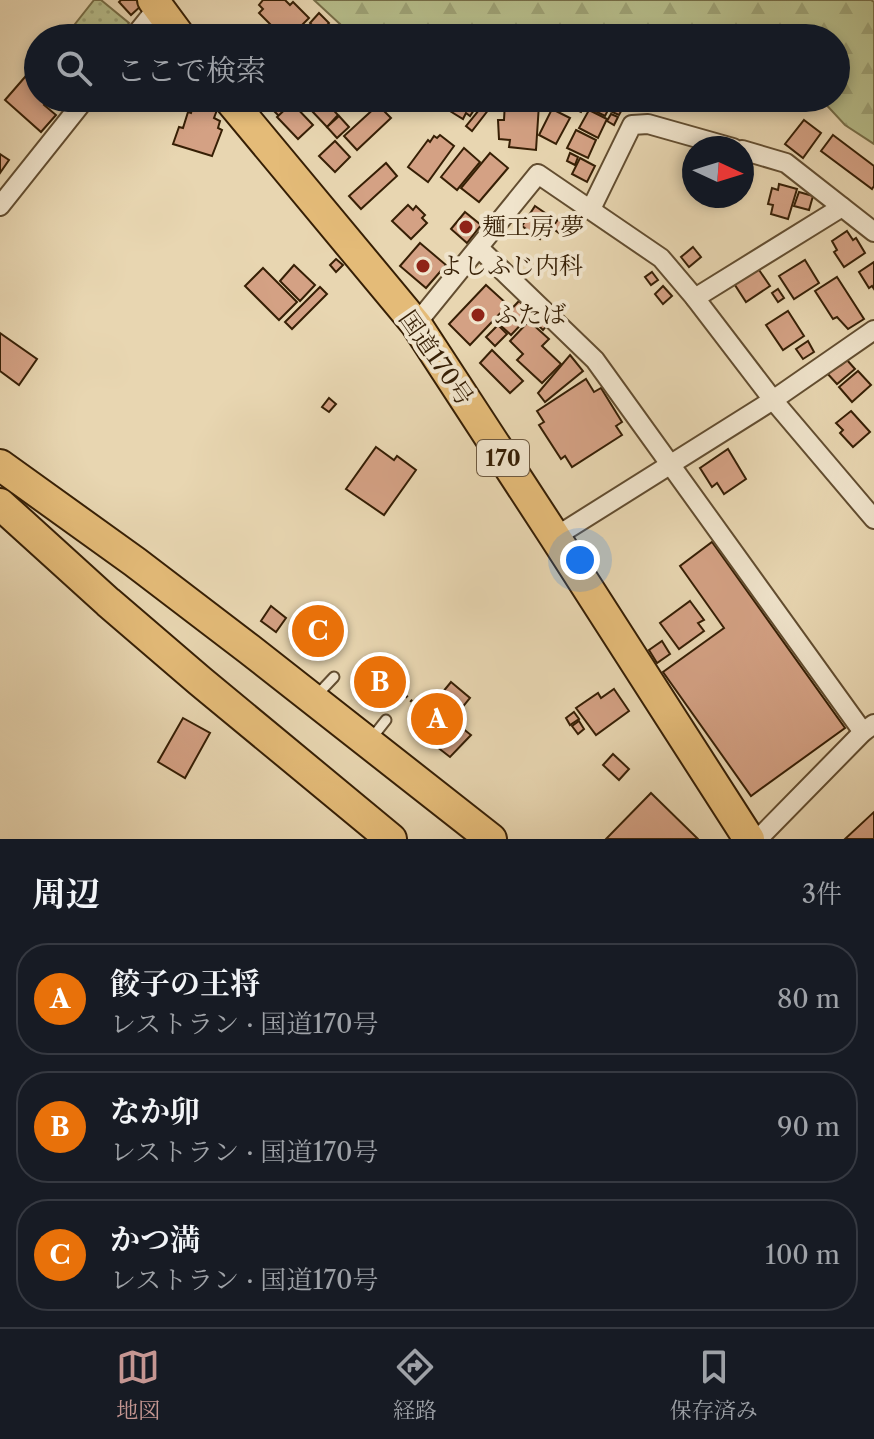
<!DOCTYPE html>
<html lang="ja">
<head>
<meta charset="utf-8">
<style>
	:root { --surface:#171b24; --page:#242831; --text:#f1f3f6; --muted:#9ea1a6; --line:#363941; --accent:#c59692 }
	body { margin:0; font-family:"Libre Caslon Text","Noto Serif JP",serif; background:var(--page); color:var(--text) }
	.compass { position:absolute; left:682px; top:136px; width:72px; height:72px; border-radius:50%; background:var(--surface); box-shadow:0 4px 12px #0003; rotate:94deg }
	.you { position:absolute; left:580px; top:560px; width:28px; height:28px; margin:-20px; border:6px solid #fff; border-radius:50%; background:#1a73e8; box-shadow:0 0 0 12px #1a73e833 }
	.badge { display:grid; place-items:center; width:52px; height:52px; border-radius:50%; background:var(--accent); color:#fff; font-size:26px; font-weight:700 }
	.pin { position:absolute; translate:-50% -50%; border:4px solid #fff; box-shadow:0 2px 8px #0006 }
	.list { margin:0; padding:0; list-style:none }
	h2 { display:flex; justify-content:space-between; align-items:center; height:104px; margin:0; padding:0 32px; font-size:34px }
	h2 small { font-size:26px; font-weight:400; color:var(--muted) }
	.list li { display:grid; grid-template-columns:52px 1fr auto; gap:24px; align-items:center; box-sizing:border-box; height:112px; margin:0 16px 16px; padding:0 16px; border:2px solid var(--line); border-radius:32px }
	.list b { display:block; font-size:30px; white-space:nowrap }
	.list p { margin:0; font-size:26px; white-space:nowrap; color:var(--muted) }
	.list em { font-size:26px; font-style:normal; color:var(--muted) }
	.icon { flex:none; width:44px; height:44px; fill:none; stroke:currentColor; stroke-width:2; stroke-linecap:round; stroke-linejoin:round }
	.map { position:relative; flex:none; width:874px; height:839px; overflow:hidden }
	.search { position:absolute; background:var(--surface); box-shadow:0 4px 12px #0003; left:24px; right:24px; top:24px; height:88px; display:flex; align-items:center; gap:20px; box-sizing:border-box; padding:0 28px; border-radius:44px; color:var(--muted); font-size:30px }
	.sheet { height:488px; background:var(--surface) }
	nav { display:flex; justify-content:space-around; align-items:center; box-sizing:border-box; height:112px; border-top:2px solid var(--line); background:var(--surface); font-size:22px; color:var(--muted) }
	nav a { display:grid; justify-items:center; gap:4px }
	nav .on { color:var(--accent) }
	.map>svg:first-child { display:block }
	.forest { fill:url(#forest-firs); stroke:#766e48; stroke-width:2 }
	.park { fill:url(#park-dots); stroke:#766e48; stroke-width:2 }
	.building { fill:#d4a184; stroke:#361f05; stroke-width:2 }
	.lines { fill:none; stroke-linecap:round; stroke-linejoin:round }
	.service-casing { stroke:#624d30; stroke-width:13 }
	.minor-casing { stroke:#624d30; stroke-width:22 }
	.trunk-casing { stroke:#361f05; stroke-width:34 }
	.path { stroke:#361f05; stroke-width:3; stroke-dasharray:2 4; stroke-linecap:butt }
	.service { stroke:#f0e4cc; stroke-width:9 }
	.minor { stroke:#f0e4cc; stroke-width:18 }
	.trunk { stroke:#e4bb78; stroke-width:30 }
	.poi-dot { fill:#8f2418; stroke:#f0e4cc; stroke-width:3 }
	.labels { text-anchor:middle; stroke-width:8; stroke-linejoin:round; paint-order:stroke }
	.shield { fill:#f0e4cc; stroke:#6e5a41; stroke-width:2 }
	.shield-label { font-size:22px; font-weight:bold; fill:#361f05 }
	.poi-label { font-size:24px; fill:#361f05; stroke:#f0e4cc; text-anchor:start }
	.street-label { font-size:24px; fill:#361f05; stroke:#f0e4cc }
</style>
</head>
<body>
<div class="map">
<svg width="874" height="839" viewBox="0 0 874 839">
	<defs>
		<pattern id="forest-firs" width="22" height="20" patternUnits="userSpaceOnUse" patternTransform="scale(2)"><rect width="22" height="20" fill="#b6bd8b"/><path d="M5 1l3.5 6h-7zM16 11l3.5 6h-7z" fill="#9da276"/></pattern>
		<pattern id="park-dots" width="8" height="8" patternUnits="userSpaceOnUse" patternTransform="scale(2)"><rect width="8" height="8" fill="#b6bd8b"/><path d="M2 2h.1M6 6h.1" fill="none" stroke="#9da276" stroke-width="1.8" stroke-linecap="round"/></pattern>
	</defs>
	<rect width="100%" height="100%" fill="#e8d6b1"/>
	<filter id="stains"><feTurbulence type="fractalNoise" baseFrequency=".0025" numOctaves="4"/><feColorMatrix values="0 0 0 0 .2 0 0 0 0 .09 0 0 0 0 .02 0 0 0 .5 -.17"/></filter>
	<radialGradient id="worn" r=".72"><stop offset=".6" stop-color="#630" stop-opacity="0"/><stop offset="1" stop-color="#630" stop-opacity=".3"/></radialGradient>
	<path class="forest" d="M314,0H871L874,2V144L845,125L820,98H836V38H355Z"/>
	<path class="park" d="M94,0H101L129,23L117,38H64Z"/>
	<g class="building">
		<path d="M121,0H138L142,5L131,15L119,2Z"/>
		<path d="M263,0H285L290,5L293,2L309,18L289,38H275L266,30L271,25L259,13L263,9L259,5Z"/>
		<path d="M319,13L329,23L320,33L310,23Z"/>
		<path d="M156,26L166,38H145L144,36Z"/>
		<path d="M38,62V98H50L44,105L56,115L41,132L5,100Z"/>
		<path d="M283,98L290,105L279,116L272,109Z"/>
		<path d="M302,98H320L311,107Z"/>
		<path d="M417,98H438L433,106Z"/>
		<path d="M449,98H476L480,101L470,116L466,113L463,119L445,108L450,99Z"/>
		<path d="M568,98H588L581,112L565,105Z"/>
		<path d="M597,98H612L625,104L619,115L608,110L605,116L591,109Z"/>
		<path d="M715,98H731L728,110L713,105Z"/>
		<path d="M323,99L338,115L327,127L311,110Z"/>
		<path d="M505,102L539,104L536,150L509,147L510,140L499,139L498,120H504Z"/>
		<path d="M194,103L217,110L214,118L220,121L218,128L222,130L212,156L173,144L179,127L183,128L188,112L191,113Z"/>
		<path d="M292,103L313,125L298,139L277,117Z"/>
		<path d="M378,105L391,118L357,150L344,136Z"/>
		<path d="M483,105L489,109L472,131L466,126Z"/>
		<path d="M552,109L570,118L556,144L539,135Z"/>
		<path d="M589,110L607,119L598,138L579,128Z"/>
		<path d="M611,114L618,117L614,125L607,121Z"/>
		<path d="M339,116L349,127L337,138L327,127Z"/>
		<path d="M804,120L821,133L803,158L785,144Z"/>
		<path d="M576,130L596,140L588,158L567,148Z"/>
		<path d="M440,135L454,146L428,182L408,167L428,140L430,142L434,136L437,138Z"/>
		<path d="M833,135L874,166V186L872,189L821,151Z"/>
		<path d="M335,141L350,157L335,172L319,156Z"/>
		<path d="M464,148L480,162L457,190L441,177Z"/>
		<path d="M490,153L508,168L479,202L461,188Z"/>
		<path d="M570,153L578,157L575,165L567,161Z"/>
		<path d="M0,154L9,160L0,173Z"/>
		<path d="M580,158L595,166L587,182L572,174Z"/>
		<path d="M386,163L397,176L361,209L349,196Z"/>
		<path d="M779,184L797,189L788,219L771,214L773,205L768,204L772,188L778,190Z"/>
		<path d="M799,192L813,196L809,210L794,206Z"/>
		<path d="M408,205L413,210L416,206L425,215L422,218L427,223L411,239L392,221Z"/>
		<path d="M535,206L554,219L540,239L522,226Z"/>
		<path d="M465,212L481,225L467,243L451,229Z"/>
		<path d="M561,215L568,220L559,233L552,228Z"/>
		<path d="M847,231L853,240L856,238L865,253L844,267L834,252L837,250L832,241Z"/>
		<path d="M420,243L446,265L426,288L400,266Z"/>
		<path d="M693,247L701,257L689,267L681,257Z"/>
		<path d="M336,259L343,265L336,272L330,265Z"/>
		<path d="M805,260L819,283L794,299L779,276Z"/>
		<path d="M874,262V289L872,286L869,288L859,272Z"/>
		<path d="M294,265L315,285L300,301L280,281Z"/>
		<path d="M757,267L770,286L746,302L733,282Z"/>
		<path d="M263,268L297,302L279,320L245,286Z"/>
		<path d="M652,272L658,280L651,285L645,277Z"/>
		<path d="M837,277L864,319L848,329L837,317L833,319L815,291Z"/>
		<path d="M486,285L508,305L470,345L449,324Z"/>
		<path d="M663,286L672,296L663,304L655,294Z"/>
		<path d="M320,287L327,294L292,329L285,322Z"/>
		<path d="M778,289L784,298L778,302L772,293Z"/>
		<path d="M519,301L532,313L511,335L498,323Z"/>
		<path d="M788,311L804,336L783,350L766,325Z"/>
		<path d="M537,316L547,325L543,330L533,320Z"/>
		<path d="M529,321L549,339L542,346L561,364L542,383L517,360L523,354L510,341Z"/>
		<path d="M498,325L507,334L495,346L486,337Z"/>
		<path d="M0,333L37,359L19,385L0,371Z"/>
		<path d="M808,341L814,352L803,359L796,349Z"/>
		<path d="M492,350L523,381L510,393L480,363Z"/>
		<path d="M570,355L583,371L545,402L538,393Z"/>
		<path d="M847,360L855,369L837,384L826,372L838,361L841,365Z"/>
		<path d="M858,371L871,385L852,402L839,387Z"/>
		<path d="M586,379L594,392L601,388L622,422L616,426L622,435L572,467L565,456L561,459L539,425L544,422L537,411Z"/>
		<path d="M329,398L336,404L329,412L322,407Z"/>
		<path d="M851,411L870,432L853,447L840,433L843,430L836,423Z"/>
		<path d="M376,447L394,460L397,456L416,470L384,515L346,489Z"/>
		<path d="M728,449L746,479L724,494L717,483L712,487L700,468Z"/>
		<path d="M712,542L845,728L751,796L663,672L724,628L680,566Z"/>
		<path d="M690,601L704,620L698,623L704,631L679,649L660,623Z"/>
		<path d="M271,606L286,618L276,632L261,621Z"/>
		<path d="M318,607L342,626L319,655L295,636Z"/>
		<path d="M662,641L670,654L657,663L649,650Z"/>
		<path d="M385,662L399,675L373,705L358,693Z"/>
		<path d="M451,682L470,698L452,720L471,735L450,757L414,729L423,718L415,712L422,703L429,709Z"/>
		<path d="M614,689L629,711L596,735L576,708L598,693L601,698Z"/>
		<path d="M574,712L579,719L570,725L566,718Z"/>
		<path d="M183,718L210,733L185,778L158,762Z"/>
		<path d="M579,721L584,729L578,734L572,726Z"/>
		<path d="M613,754L629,769L619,780L603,765Z"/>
		<path d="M651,793L698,839H606Z"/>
		<path d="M874,812V839H845Z"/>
	</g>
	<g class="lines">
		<defs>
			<g id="service">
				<path d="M317,695L334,677"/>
				<path d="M371,739L386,720"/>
			</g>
			<g id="minor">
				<path d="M133,38L158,7"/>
				<path d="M742,150L786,163L874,232"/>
				<path d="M0,206L86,98"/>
				<path d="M591,209L632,125L648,124L733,148"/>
				<path d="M479,248L595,360L863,732"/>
				<path d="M695,298L842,207"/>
				<path d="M416,324L538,174L661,258L695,298L773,400L874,519"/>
				<path d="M555,537L773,400L874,330"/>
				<path d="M758,839L863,732L874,724"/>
			</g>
			<g id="trunk">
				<path d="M153,0L181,38"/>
				<path d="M228,98L416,324L555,537L749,839"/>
				<path d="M0,465L135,562L249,649L491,839"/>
				<path d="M0,504L108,602L200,681L391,839"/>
			</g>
		</defs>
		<use href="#service" class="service-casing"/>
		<use href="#minor" class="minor-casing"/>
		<use href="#trunk" class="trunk-casing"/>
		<path class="path" d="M406,696L418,707"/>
		<use href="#service" class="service"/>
		<use href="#minor" class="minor"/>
		<use href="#trunk" class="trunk"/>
	</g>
	<g class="poi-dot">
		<circle cx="466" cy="227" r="8"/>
		<circle cx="423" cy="266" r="8"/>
		<circle cx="478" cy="315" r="8"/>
	</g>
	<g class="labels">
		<rect class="shield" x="477" y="440" width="52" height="36" rx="6"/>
		<g class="shield-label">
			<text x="503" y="466">170</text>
		</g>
		<g class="poi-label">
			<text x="482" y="235">麺工房 夢</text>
			<text x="439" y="274">よしふじ内科</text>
			<text x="494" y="323">ふたば</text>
		</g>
		<g class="street-label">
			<text transform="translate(436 358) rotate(55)" y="8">国道170号</text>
		</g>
	</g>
	<rect width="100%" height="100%" filter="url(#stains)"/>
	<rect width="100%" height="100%" fill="url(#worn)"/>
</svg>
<svg class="compass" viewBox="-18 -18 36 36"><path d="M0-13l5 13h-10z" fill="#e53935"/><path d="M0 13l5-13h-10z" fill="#9ea1a6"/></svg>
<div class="you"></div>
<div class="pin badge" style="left:437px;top:719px;background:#e8710a">A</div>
<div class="pin badge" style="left:380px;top:682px;background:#e8710a">B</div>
<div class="pin badge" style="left:318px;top:631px;background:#e8710a">C</div>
<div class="search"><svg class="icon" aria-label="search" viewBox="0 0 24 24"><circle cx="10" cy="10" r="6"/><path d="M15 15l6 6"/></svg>ここで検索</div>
</div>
<section class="sheet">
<h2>周辺<small>3件</small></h2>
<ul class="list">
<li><span class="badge" style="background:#e8710a">A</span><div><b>餃子の王将</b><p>レストラン · 国道170号</p></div><em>80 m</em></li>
<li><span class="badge" style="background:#e8710a">B</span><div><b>なか卯</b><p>レストラン · 国道170号</p></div><em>90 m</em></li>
<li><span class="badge" style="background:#e8710a">C</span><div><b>かつ満</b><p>レストラン · 国道170号</p></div><em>100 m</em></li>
</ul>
</section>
<nav>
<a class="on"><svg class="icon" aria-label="map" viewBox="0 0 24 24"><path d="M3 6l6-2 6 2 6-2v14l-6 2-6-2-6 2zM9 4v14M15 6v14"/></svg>地図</a>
<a><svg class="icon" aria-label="directions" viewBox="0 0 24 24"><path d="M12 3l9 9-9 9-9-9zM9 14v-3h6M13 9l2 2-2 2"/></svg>経路</a>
<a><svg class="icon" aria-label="saved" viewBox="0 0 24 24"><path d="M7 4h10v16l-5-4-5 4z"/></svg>保存済み</a>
</nav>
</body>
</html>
